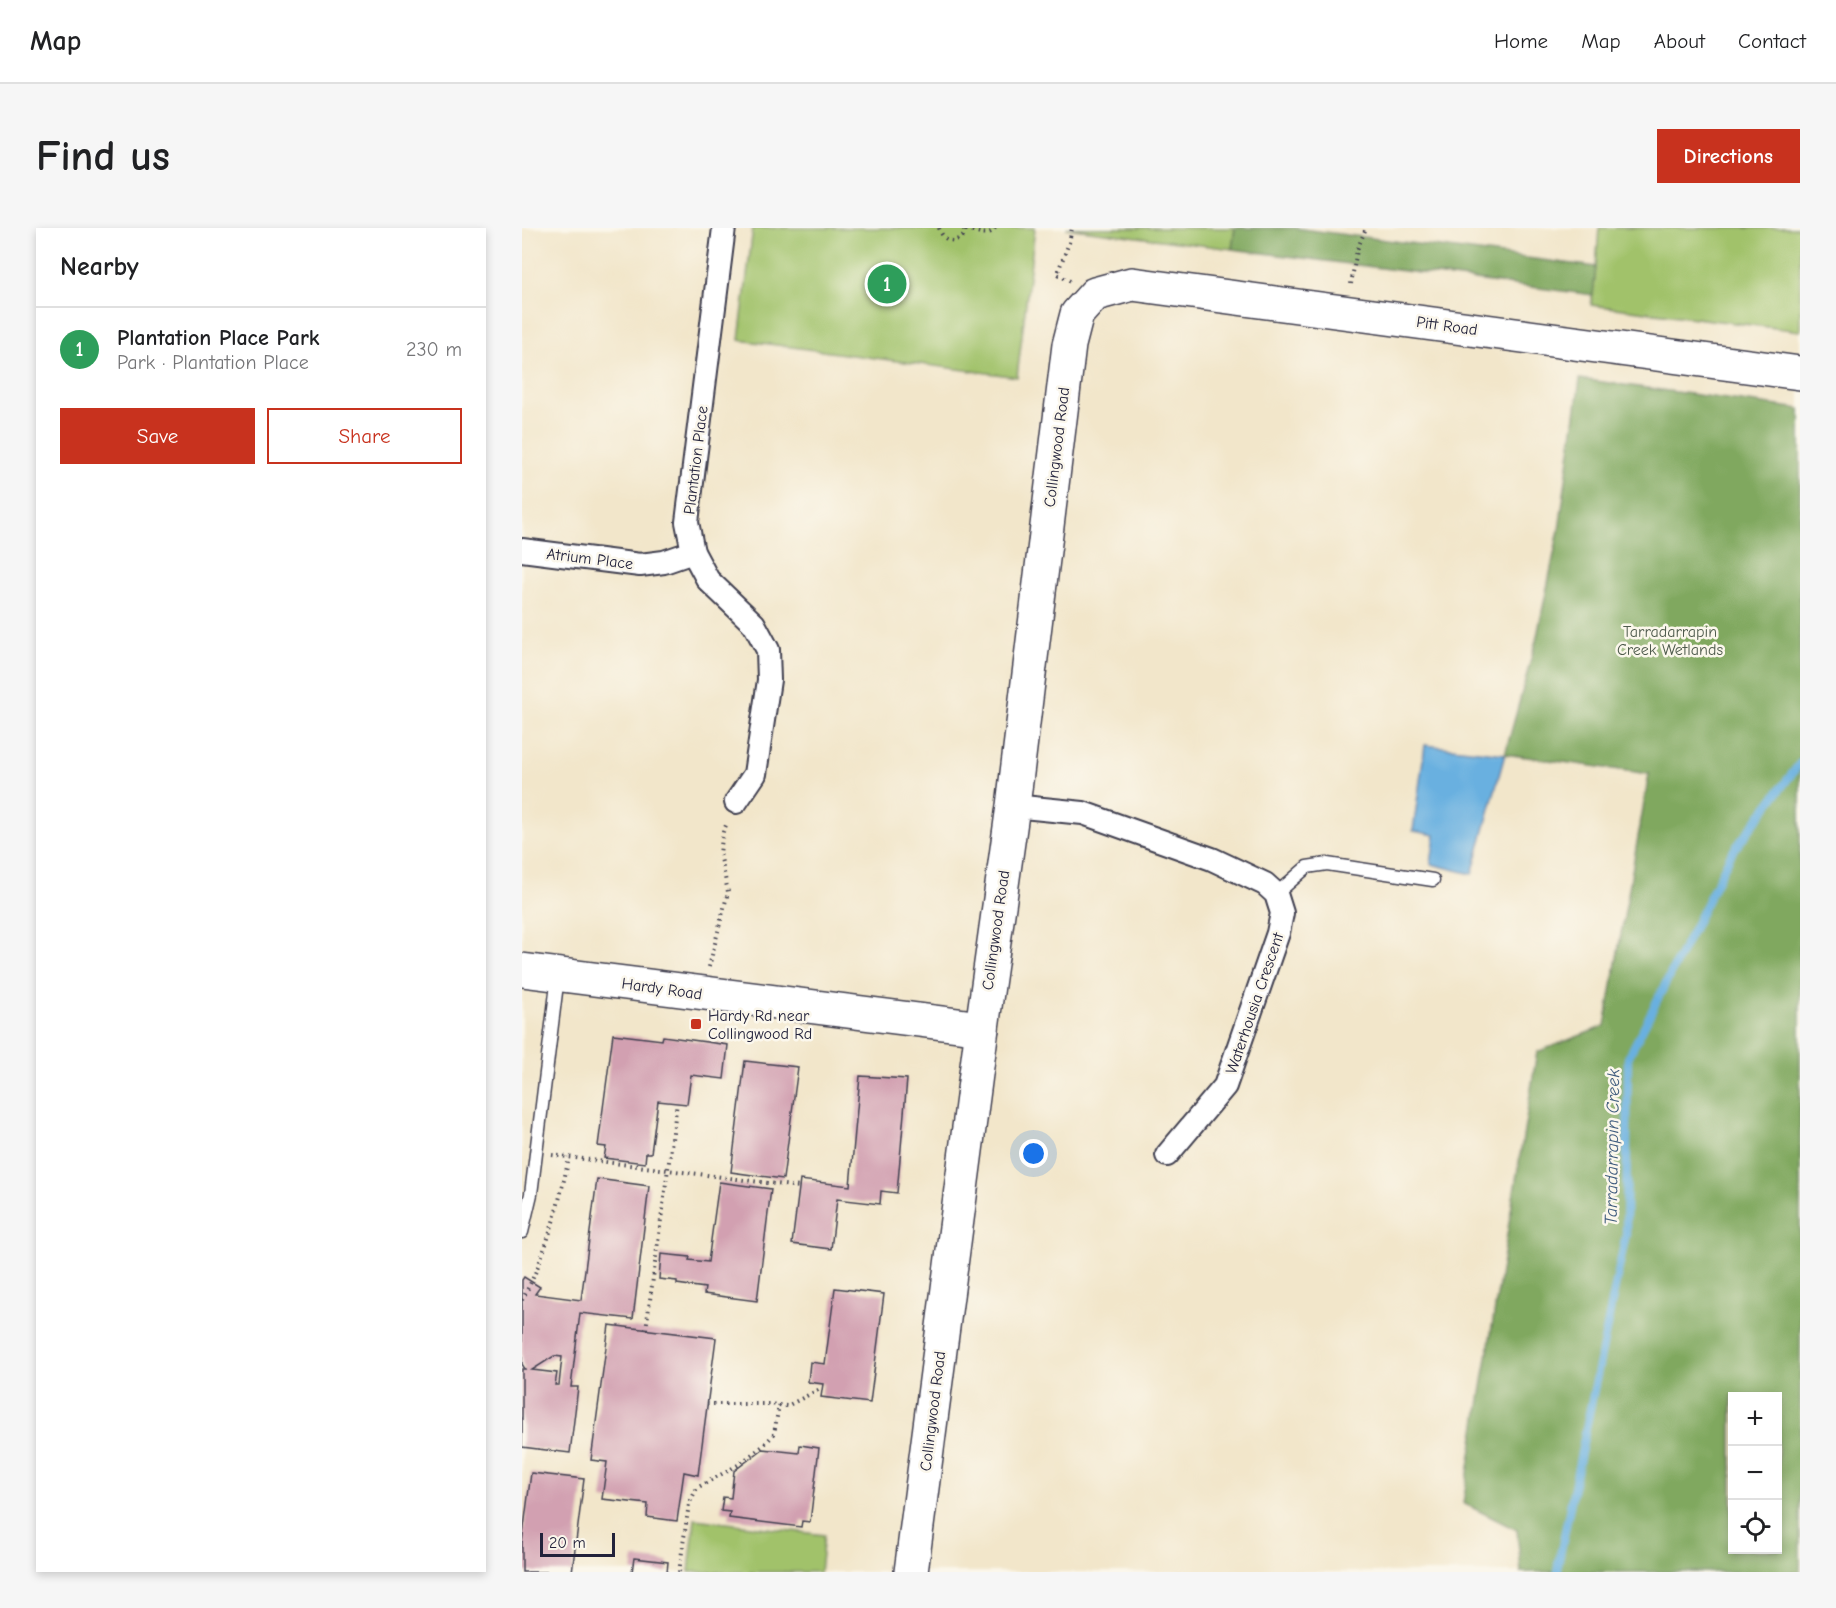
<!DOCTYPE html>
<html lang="en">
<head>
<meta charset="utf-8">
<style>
	:root { --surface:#fff; --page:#f6f6f6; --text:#202124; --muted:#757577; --line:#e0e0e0; --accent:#c8321e }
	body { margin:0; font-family:"Comic Neue",sans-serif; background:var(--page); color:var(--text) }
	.controls { position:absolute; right:18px; bottom:18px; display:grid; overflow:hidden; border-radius:0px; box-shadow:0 3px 9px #0003 }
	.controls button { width:54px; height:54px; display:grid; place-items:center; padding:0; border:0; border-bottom:2px solid var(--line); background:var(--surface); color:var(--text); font:30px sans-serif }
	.scale { position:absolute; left:18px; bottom:15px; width:75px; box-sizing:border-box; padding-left:6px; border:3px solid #22223b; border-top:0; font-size:16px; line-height:21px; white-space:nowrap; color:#22223b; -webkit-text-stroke:4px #fbf7ec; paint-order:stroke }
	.you { position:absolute; left:512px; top:926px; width:21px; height:21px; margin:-15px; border:4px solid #fff; border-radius:50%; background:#1a73e8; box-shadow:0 0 0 9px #1a73e833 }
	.badge { display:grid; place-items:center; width:39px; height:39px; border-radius:50%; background:var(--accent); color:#fff; font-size:20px; font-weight:700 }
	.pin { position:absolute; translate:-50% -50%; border:3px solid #fff; box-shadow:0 2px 6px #0006 }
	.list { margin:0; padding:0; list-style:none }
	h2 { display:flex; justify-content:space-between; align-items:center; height:78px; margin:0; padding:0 24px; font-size:26px }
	h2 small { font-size:20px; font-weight:400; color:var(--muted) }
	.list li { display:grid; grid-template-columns:39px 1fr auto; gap:18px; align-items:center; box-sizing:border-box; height:84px; padding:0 24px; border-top:2px solid var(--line) }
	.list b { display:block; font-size:22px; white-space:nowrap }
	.list p { margin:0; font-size:20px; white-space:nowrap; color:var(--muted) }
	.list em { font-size:20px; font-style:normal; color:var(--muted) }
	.actions { display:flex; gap:12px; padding:18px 24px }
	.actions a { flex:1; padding:14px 0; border:2px solid var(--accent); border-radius:0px; text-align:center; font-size:21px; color:var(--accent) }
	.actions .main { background:var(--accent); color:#fff }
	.icon { flex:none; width:33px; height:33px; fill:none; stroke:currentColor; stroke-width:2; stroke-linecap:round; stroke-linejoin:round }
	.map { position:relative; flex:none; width:1278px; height:1344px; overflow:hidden; border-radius:0px }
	header { display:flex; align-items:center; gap:36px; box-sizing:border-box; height:84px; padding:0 30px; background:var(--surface); border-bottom:2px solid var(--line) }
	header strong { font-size:28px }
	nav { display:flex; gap:33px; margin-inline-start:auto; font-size:21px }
	.intro { display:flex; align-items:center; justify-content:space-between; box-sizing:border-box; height:144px; padding:0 36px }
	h1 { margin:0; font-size:42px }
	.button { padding:15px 27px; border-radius:0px; background:var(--accent); color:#fff; font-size:21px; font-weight:700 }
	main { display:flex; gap:36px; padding:0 36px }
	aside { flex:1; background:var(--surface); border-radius:0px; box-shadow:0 3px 9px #0003 }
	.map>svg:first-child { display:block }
	.green { fill:#a1c26b; stroke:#627253; stroke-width:1.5 }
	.forest { fill:#80a85f; stroke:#51654d; stroke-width:1.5; fill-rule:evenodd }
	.water { fill:#69b0e0; stroke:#46698e; stroke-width:1.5 }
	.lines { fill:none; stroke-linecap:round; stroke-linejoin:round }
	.stream { stroke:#69b0e0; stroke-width:8 }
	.building { fill:#d2a0b1; fill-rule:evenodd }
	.lane-casing { stroke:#413f50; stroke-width:15 }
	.street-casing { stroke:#413f50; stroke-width:26 }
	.secondary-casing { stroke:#413f50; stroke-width:36 }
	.path { stroke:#413f50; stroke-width:4; stroke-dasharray:1.5 4.5; stroke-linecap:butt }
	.lane { stroke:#fff; stroke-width:12 }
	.street { stroke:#fff; stroke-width:22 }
	.secondary { stroke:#fff; stroke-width:33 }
	.poi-dot { fill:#c8321e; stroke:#fbf7ec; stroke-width:2 }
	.labels { text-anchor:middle; stroke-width:5; stroke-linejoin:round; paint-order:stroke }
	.street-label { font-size:16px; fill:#22223b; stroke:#fbf7ec }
	.park-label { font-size:16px; fill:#4e5a4c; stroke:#fbf7ec }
	.poi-label { font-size:16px; fill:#22223b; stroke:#fbf7ec; text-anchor:start }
	.water-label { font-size:18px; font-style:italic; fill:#3e5b7d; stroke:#fbf7ec }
</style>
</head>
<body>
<header>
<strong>Map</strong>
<nav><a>Home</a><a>Map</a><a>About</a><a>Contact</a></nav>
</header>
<div class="intro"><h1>Find us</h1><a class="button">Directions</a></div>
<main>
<aside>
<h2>Nearby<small></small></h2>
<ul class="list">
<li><span class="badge" style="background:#2e9e5b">1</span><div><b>Plantation Place Park</b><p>Park · Plantation Place</p></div><em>230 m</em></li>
</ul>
<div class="actions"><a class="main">Save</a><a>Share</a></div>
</aside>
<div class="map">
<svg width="1278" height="1344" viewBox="0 0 1278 1344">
	<rect width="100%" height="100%" fill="#fbf7ec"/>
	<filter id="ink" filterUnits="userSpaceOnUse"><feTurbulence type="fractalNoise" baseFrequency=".0167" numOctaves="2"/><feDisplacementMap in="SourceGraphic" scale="12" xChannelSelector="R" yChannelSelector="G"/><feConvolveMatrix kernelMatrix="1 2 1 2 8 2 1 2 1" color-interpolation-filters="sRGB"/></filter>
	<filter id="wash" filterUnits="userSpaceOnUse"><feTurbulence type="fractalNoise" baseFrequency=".008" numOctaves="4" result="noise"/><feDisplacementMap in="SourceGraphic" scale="24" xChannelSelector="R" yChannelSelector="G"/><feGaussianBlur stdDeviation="1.35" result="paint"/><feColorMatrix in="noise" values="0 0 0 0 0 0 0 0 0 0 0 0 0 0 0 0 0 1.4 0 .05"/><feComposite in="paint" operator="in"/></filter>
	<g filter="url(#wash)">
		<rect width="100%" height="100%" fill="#f2e6ca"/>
		<g class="green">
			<path d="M231,0H513L495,149L217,112Z"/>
			<path d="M544,0H713L710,21Z"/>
			<path d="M1077,0H1278V103L1069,77L1074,39Z"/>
			<path d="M173,1291L302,1307L298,1344H167Z"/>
		</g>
		<g class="forest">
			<path d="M713,0H772L1074,39L1071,67L710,21Z"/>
			<path d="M1058,151L1278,181V1344H999L995,1302L941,1275L1015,824L1083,798L1127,546L983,526L1014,413L1037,302ZM1210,1168H1256V1322H1210Z"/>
		</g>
		<path class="water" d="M903,517L983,526L950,646L909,636L913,607L891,603Z"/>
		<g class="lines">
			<path class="stream" d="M1036,1344V1337L1104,1006L1106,830L1209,626L1278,535"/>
		</g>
		<g id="blocks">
			<g class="building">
				<path d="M91,806L140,812L141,808L206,817L202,851L169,847L165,876L136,873L129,925H124L123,935L82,930L84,919L76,918Z"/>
				<path d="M223,833L276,839L261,951L209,944Z"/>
				<path d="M338,848L385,851L375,965L359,963L358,976L315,971L309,1021L270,1016L278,952L328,958Z"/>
				<path d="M75,951L127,958L111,1091L58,1085L49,1159H56L48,1225L0,1219V1141H3L0,1136V1052L2,1049L18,1059L13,1066L59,1072ZM32,1128L40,1129L37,1157H33L35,1145L10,1142Z"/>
				<path d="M197,954L249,961L235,1073L182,1066L183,1060L155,1056V1053L137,1051L139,1026L168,1029L167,1032L186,1034Z"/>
				<path d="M313,1060L362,1066L348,1175L299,1169L301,1156L286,1154L288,1134L303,1136Z"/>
				<path d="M87,1097L194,1110L176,1247L162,1244L155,1293L125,1289L126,1276L80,1271L85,1234L69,1232Z"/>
				<path d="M278,1217L297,1220L288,1294L280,1293L279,1299L207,1290L208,1284L199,1283L201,1269L209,1270L212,1243L241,1221L277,1225Z"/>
				<path d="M9,1245L62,1251L50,1344H0V1315Z"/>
				<path d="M112,1330L146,1334L145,1344H110Z"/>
			</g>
		</g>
	</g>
	<g filter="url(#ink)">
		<use href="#blocks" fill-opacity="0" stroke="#413f50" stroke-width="1.5"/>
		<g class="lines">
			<defs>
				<g id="lane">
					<path d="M754,666L785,639L805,636L911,652"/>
					<path d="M0,1004L9,966L36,748"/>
				</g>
				<g id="street">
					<path d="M202,0L165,294L171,324L186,352L232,396L246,422L247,452L233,546L214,574"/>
					<path d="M0,322L118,337L142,334L171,324"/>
					<path d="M491,578L561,585L690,631L743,656L754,666L760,685L756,705L703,858L645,927"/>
				</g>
				<g id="secondary">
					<path d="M0,742L460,800"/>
					<path d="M389,1344L460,800L491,578L547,117L555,86L573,66L610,56L1278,145"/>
				</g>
			</defs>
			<use href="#lane" class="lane-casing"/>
			<use href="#street" class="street-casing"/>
			<use href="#secondary" class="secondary-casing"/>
			<g class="path">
				<path d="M417,0C421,13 431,16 441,8L443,0"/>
				<path d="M444,2C454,2 466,11 473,0"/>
				<path d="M548,53L535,46L547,15L550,0"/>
				<path d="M829,56L835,22L844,0"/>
				<path d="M187,739L206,664L198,625L201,604L205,595"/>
				<path d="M30,927L277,959"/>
				<path d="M0,1072C24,1028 36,979 47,930"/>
				<path d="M124,1101L155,875"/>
				<path d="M185,1176H247L265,1178L300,1160"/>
				<path d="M157,1344L167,1276L175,1260L216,1237L241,1218L252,1206L257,1177"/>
			</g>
			<use href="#lane" class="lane"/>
			<use href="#street" class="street"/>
			<use href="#secondary" class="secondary"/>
		</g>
	</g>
	<rect class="poi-dot" x="168" y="790" width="12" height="12" rx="3"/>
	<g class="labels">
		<g class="street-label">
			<text transform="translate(925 97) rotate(8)" y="6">Pitt Road</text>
			<text transform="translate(534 219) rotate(-83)" y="6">Collingwood Road</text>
			<text transform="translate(173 232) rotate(-83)" y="6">Plantation Place</text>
			<text transform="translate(68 330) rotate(7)" y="6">Atrium Place</text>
			<text transform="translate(473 702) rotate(-82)" y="6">Collingwood Road</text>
			<text transform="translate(140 760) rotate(8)" y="6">Hardy Road</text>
			<text transform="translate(732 775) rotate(-71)" y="6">Waterhousia Crescent</text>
			<text transform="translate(410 1183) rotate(-83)" y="6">Collingwood Road</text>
		</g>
		<g class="park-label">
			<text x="1148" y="409">Tarradarrapin<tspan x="1148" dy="18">Creek Wetlands</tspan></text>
		</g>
		<g class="poi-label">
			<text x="186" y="793">Hardy Rd near<tspan x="186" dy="18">Collingwood Rd</tspan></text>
		</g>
		<g class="water-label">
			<text transform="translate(1090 919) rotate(-89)" y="6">Tarradarrapin Creek</text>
		</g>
	</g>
</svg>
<div class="controls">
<button>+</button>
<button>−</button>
<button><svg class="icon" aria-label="locate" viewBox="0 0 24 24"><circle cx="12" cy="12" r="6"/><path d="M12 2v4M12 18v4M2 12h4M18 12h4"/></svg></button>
</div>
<div class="scale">20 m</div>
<div class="you"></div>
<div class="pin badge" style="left:365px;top:56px;background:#2e9e5b">1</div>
</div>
</main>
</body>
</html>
